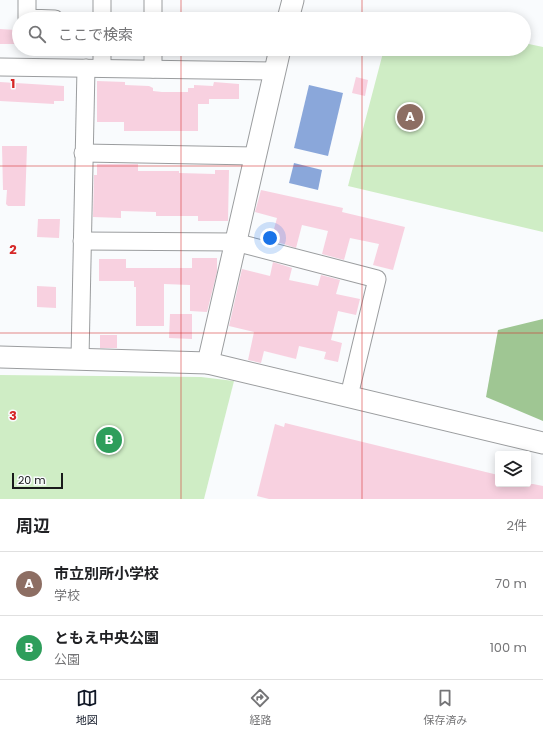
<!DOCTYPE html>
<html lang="ja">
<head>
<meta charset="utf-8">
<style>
	:root { --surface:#fff; --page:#f2f2f2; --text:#202124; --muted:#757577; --line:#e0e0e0; --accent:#111827 }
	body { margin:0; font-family:Poppins,"Noto Sans JP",sans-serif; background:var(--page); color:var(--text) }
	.controls { position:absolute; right:12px; bottom:12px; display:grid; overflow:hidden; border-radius:4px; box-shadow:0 2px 10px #0003 }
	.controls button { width:36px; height:36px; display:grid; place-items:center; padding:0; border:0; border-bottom:1px solid var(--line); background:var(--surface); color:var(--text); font:20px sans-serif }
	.scale { position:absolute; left:12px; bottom:10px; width:51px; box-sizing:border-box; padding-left:4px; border:2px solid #191a1b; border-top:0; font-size:11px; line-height:14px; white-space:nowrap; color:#191a1b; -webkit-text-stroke:3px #f9fbfd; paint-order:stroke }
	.you { position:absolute; left:270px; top:238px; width:14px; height:14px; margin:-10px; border:3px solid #fff; border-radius:50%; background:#1a73e8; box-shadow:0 0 0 6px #1a73e833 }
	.badge { display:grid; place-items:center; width:26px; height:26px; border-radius:50%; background:var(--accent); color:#fff; font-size:13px; font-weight:700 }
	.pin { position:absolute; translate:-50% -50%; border:2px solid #fff; box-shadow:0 1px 4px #0006 }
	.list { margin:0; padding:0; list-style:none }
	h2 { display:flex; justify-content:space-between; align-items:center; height:52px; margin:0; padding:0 16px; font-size:17px }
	h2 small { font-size:13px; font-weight:400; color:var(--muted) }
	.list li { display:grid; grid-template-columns:26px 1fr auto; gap:12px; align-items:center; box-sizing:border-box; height:64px; padding:0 16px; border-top:1px solid var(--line) }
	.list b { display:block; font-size:15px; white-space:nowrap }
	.list p { margin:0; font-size:13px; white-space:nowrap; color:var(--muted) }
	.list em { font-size:13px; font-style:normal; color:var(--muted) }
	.icon { flex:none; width:22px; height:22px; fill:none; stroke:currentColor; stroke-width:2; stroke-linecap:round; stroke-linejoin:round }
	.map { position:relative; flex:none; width:543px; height:499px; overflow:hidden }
	.search { position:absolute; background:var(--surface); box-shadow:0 2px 10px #0003; left:12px; right:12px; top:12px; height:44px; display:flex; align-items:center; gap:10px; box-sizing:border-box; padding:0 14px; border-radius:22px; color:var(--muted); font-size:15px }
	.sheet { height:180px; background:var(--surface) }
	nav { display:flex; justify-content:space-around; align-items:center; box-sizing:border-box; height:56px; border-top:1px solid var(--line); background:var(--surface); font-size:11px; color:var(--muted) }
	nav a { display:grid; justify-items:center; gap:2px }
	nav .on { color:var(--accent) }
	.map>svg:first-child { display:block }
	.green { fill:#cfedc5 }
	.forest { fill:#9fc693 }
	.water { fill:#8aa7da }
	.building { fill:#f8d1e0 }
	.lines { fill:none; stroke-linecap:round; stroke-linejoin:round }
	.minor-casing { stroke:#9b9d9f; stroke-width:19 }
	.tertiary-casing { stroke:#9b9d9f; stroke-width:23 }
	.minor { stroke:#fff; stroke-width:17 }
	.tertiary { stroke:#fff; stroke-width:21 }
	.grid { fill:none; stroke:#d62828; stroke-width:1; stroke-opacity:0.55 }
	.grid-label { font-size:13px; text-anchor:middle; font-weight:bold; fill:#d62828; stroke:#f9fbfd; stroke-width:3; stroke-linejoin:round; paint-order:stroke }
</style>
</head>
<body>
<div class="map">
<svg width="543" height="499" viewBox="0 0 543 499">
	<rect width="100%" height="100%" fill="#f9fbfd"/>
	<g class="green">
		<path d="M393,12L423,19H392Z"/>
		<path d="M524,43L543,47V232L348,186L384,49H524Z"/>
		<path d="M0,375L201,377L234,381L204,499H0Z"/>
	</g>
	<path class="forest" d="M543,319V421L486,397L498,330Z"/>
	<g class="water">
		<path d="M309,85L343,93L328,156L294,148Z"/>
		<path d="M294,163L322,170L318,190L289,183Z"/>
	</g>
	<g class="building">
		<path d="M0,29L16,30L15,44H0Z"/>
		<path d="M356,77L368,80L365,96L352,93Z"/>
		<path d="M97,81L125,82V85L149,86L153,88V91L162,92H188V88H194V85L213,86L214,82L239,84V99H209V104H198V131H124V122H97Z"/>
		<path d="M0,82L64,86V101H54V104L0,101Z"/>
		<path d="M2,146H27L25,206H8L6,204L7,190H3Z"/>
		<path d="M97,164H138V171H179V173L215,174V170H229L228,221H198V216H156V212L121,211V218L93,217L94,175H97Z"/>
		<path d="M261,190L343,208L342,212L405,227L393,270L373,265L379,244L350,238L344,260L322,254L328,231L302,225L296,248L271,240L277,218L255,212Z"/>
		<path d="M38,219H60L59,238L37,237Z"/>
		<path d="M192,258H217V272L207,312L190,311V285L164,284V326H136V287H134V281H99V259H126V268H192Z"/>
		<path d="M273,262L292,268L289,280L318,286L321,275L340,280L336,294L360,299L356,315L338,311L331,340L342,343L338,362L324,359L326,352L299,346L296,359L264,351L261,363L248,360L254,332L229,326L242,269L270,276Z"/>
		<path d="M37,286L56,287V308L37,307Z"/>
		<path d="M170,314H192V339L169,338Z"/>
		<rect x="100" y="335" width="17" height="13"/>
		<path d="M285,423L498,475V484H533L543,486V499H269L257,496L275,424L284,427Z"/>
	</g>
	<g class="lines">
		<defs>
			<g id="minor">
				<path d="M27,0V18L55,19"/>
				<path d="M102,19V0"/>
				<path d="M153,19V0"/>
				<path d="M0,67L274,71"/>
				<path d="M102,68V49"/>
				<path d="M153,69V49"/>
				<path d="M83,153L255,156"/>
				<path d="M82,241L235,242L377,279L349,396"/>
				<path d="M80,358L86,68"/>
			</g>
			<g id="tertiary">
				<path d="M288,19L293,0"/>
				<path d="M0,357L208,363L543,443"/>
				<path d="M208,363L280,49"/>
			</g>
		</defs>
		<use href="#minor" class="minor-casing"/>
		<use href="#tertiary" class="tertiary-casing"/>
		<use href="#minor" class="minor"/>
		<use href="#tertiary" class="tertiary"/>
	</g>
	<path class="grid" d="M181,0V19M362,0V19M181,49V499M362,49V499M0,166H543M0,333H543"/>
	<g class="grid-label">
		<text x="13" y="88">1</text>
		<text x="13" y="254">2</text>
		<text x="13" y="420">3</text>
	</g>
</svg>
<div class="controls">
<button><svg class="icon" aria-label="layers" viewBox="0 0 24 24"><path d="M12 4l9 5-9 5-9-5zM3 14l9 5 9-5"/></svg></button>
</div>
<div class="scale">20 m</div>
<div class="you"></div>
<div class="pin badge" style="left:410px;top:117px;background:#8d6e63">A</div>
<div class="pin badge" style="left:109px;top:440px;background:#2e9e5b">B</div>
<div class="search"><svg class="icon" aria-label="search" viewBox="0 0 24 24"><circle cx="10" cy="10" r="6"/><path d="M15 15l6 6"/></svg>ここで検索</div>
</div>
<section class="sheet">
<h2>周辺<small>2件</small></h2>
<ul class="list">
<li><span class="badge" style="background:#8d6e63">A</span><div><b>市立別所小学校</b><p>学校</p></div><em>70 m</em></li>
<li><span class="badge" style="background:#2e9e5b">B</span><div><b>ともえ中央公園</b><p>公園</p></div><em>100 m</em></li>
</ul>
</section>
<nav>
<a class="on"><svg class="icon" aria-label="map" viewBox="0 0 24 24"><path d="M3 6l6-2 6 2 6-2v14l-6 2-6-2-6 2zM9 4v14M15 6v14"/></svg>地図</a>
<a><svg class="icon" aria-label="directions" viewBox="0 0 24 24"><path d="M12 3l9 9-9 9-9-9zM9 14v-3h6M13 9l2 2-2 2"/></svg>経路</a>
<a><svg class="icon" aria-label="saved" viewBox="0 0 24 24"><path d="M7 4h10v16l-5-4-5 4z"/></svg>保存済み</a>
</nav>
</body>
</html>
